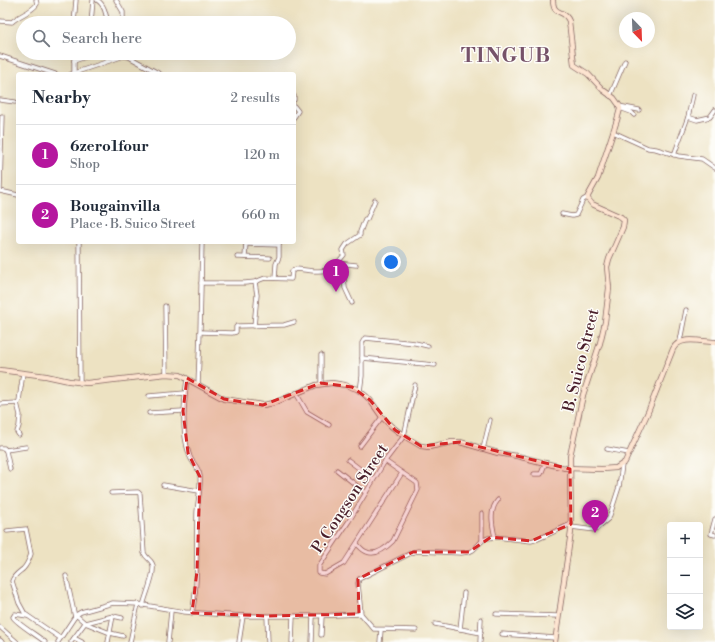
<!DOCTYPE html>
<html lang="en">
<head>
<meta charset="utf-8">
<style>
	:root { --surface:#fff; --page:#f2f2f3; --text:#1f2937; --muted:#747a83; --line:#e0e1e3; --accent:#b5179e }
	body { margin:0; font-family:"Libre Bodoni",serif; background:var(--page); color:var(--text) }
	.controls { position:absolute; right:12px; bottom:12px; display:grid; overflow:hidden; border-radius:4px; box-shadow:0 4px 16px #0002 }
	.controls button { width:36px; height:36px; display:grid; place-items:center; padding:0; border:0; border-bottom:1px solid var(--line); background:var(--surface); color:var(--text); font:20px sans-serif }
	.compass { position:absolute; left:619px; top:12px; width:36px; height:36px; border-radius:50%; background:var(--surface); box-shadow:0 4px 16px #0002; rotate:157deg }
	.you { position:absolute; left:391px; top:262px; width:14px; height:14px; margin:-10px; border:3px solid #fff; border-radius:50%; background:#1a73e8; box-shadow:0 0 0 6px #1a73e833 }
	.badge { display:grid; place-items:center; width:26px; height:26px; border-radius:50%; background:var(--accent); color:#fff; font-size:13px; font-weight:700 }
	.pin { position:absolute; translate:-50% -33px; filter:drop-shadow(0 1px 2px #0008) }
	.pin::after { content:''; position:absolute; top:21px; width:14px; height:12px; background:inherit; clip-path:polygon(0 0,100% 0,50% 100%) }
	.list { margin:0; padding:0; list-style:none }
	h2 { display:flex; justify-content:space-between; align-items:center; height:52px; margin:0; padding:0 16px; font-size:17px }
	h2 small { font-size:13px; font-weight:400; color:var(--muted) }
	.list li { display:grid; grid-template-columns:26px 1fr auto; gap:12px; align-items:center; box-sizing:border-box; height:60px; padding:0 16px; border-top:1px solid var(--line) }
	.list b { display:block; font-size:15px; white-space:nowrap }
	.list p { margin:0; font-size:13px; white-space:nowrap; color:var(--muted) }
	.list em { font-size:13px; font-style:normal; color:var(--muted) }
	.icon { flex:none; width:22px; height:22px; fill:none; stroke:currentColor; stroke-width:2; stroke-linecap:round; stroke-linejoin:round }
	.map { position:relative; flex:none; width:715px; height:642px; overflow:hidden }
	.search { position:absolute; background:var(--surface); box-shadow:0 4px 16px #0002; left:16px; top:16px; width:280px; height:44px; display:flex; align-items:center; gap:10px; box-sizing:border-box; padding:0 14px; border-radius:22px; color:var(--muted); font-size:15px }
	.panel { position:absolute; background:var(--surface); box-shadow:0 4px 16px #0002; left:16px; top:72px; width:280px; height:172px; border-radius:4px }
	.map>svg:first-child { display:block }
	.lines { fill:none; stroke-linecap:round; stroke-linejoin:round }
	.street-casing { stroke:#836360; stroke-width:5 }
	.secondary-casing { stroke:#836360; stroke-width:6 }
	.street { stroke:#fff; stroke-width:3.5 }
	.secondary { stroke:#fde4d0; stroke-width:4.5 }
	.marked { fill:#d62828; fill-opacity:0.2; stroke:#d62828; stroke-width:3; stroke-dasharray:8 5; stroke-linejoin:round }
	.labels { text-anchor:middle; stroke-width:3; stroke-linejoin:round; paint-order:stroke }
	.street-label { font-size:16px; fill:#4a1f2b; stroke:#fdfcf7 }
	.district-label { font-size:20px; font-weight:bold; letter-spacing:1px; fill:#765269; stroke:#fdfcf7 }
</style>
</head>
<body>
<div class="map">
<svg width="715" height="642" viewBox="0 0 715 642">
	<rect width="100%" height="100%" fill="#fdfcf7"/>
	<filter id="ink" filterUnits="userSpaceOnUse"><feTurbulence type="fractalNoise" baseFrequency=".025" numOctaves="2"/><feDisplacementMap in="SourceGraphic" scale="8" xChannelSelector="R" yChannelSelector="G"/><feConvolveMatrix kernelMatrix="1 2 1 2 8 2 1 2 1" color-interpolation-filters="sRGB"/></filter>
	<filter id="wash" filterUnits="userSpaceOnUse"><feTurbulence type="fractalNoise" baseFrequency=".012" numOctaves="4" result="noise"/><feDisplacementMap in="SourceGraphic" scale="16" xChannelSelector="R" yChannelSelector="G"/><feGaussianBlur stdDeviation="0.9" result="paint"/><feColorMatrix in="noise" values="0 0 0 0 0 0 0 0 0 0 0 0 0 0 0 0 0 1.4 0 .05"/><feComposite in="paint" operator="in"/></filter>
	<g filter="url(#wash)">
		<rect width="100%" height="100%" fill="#ede2c2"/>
	</g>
	<g filter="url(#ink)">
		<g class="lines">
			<defs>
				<g id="street">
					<path d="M97,0C104,4 107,15 107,23"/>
					<path d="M116,0L123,12V23"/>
					<path d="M0,21L12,22C19,15 32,12 37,4L36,0"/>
					<path d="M74,23L76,0"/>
					<path d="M91,23L93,0"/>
					<path d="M74,53V73"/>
					<path d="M0,56L55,74"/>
					<path d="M74,61L97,53"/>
					<path d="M71,74L124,56L129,57L160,74"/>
					<path d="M294,96V100"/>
					<path d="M610,96L625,61"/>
					<path d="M0,100L15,102"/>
					<path d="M294,106L298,111L294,117"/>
					<path d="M619,106L639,110"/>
					<path d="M620,108L631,112L634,115"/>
					<path d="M2,116L0,191L18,195"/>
					<path d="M688,117L697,120L710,117L715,110"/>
					<path d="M613,132L648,148L656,149L679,156L702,159L715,168"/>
					<path d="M674,155L688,117L693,95"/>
					<path d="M562,214L572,216L576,215L583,200L588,197"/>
					<path d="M79,242L80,383"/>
					<path d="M246,244L279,245"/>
					<path d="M237,257L270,258"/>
					<path d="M245,257L246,243"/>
					<path d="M337,263L356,265"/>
					<path d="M330,270L344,276L345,288L352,303"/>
					<path d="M275,278L276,264L279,257V242"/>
					<path d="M201,283H245L255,282L265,278L291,279L292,271L296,269C320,271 327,277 344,255L343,250L347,244L360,235V232L365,219H367L375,200"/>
					<path d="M165,306L166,374"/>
					<path d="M254,326L257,295L255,282"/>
					<path d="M200,332L232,333L236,332V327L237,326L284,325L294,322"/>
					<path d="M680,341L686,310"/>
					<path d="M321,355V383"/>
					<path d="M362,358L435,365"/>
					<path d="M187,378C184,404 181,430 189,454C191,463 199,466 200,476C201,487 198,500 197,512C196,546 199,580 192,613"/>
					<path d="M198,385L200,332L202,242"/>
					<path d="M360,391L362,376V343L365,338L415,343L428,346"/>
					<path d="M296,393L307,412L329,425"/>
					<path d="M149,396L185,393"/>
					<path d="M0,404L17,403"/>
					<path d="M149,413L183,411"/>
					<path d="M19,435L17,432L19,426L20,415L17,403L19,401L23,373"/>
					<path d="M360,446L382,417"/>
					<path d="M0,448H4L6,451L10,469"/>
					<path d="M483,449L490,420"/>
					<path d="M607,449L629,453"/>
					<path d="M6,450L26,447"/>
					<path d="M348,460L373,479"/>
					<path d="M337,470L366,493"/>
					<path d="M402,473L344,563L325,574L319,573V566L349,521L385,461L404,436L415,385"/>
					<path d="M534,474H541L545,464"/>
					<path d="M163,485L199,491"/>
					<path d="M111,493L138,492L140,494L144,553C146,558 150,559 152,563C157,570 145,596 143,606"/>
					<path d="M482,513V541"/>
					<path d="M715,519L711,534L715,535"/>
					<path d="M571,527L595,530L609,518L619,487L622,465"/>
					<path d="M7,531L26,529L31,554C29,560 27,565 23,569C18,573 14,575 12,581L19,603L25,614L60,638"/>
					<path d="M495,537C492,524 489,510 498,500"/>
					<path d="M357,544C360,547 363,551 367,552C376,556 387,547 393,541L418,490L417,483L385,461"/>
					<path d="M66,576L75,617"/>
					<path d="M496,614L558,616"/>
					<path d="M76,615L85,623L113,616L122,618"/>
					<path d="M27,616L15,614L13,617C16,623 38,636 45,642"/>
					<path d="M267,616L268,642"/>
					<path d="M435,624L481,633"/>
					<path d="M0,627L17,642"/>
					<path d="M460,629L464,593"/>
					<path d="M416,630L374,629L361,614L358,583L359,579L413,552L418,551L461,553L469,552L473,550L483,540L488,538L496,537L531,541L538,539L571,524"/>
					<path d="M502,634L555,638"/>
					<path d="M321,635L322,616"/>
					<path d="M74,638L82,642"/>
					<path d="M0,640L2,642"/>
					<path d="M58,642L76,615L81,612L113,603L138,604L185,612L243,616H313L361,614"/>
					<path d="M71,642L85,623L110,633L123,636"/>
					<path d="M108,642L113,616"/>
					<path d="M130,642L138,604"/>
					<path d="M168,642L171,611"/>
					<path d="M239,642L243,616"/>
					<path d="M292,642L293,616"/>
					<path d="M312,642L313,616"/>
					<path d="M380,642L381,630"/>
					<path d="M480,642L481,619"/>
				</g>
				<g id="secondary">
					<path d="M553,0C553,17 564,8 569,21L574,65L588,74L603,90L614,98L619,105L620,109L617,120L598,178L588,196V199L592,204L621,217L624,220L623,227L609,259L607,267L609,288L605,322L600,343L583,395L570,456L571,532L555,642"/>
					<path d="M0,370L46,376L69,381L87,383L166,374L180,375L224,399L263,405L274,403L316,385L332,383L345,385L357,389L366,396L370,400L382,417L391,426L404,436L421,446L429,447L452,442H460L498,453L517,456L565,468L602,469L616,468L625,462L648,412L673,349C680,335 702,342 715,342"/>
				</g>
			</defs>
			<use href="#street" class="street-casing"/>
			<use href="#secondary" class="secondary-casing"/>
			<use href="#street" class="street"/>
			<use href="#secondary" class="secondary"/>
		</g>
	</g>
	<path class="marked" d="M187,378L224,399L263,405L321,383L352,387L370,400L395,430L421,446L460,442L570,469L571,524L531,541L491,537L469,552H413L358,579L359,614L267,616L192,613L197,571L200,477L188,453L183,411Z"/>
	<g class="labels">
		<g class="street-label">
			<text transform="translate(580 360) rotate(-76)" y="6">B. Suico Street</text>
			<text transform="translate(349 498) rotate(-57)" y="6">P. Congson Street</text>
		</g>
		<g class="district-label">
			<text x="506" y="62">TINGUB</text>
		</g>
	</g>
</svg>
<div class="controls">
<button>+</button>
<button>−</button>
<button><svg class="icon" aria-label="layers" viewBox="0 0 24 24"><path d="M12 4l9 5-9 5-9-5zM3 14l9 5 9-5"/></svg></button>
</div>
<svg class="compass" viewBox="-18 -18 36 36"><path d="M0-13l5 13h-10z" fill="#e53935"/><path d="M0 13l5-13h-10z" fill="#747a83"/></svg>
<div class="you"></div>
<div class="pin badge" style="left:336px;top:292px">1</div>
<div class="pin badge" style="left:595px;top:533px">2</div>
<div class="search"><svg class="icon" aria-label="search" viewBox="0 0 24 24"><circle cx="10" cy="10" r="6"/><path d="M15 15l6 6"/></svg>Search here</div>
<section class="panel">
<h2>Nearby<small>2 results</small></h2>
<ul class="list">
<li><span class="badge">1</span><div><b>6zero1four</b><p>Shop</p></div><em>120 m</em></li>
<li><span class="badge">2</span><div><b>Bougainvilla</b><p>Place · B. Suico Street</p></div><em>660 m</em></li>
</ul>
</section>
</div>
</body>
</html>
